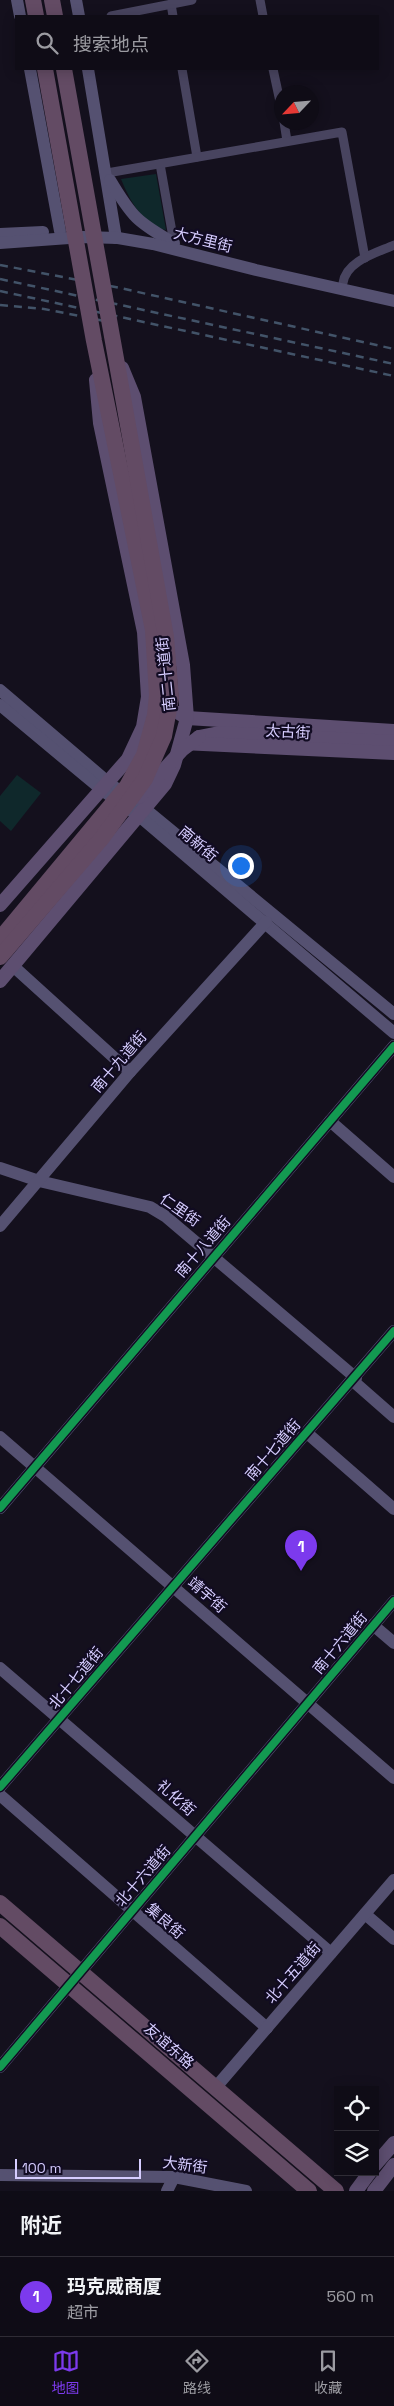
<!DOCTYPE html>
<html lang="zh">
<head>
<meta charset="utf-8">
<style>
	:root { --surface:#0f0c16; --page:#1d1a23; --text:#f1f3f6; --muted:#9b9ba1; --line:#2f2c35; --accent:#7c3aed }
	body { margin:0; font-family:"Space Grotesk","Noto Sans SC",sans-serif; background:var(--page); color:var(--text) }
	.controls { position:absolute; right:15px; bottom:15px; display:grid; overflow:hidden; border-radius:0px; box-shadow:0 2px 12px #0003 }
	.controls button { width:45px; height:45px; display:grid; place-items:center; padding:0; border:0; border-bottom:1px solid var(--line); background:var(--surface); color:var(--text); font:25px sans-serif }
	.compass { position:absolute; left:274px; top:85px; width:45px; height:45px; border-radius:50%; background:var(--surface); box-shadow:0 2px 12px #0003; rotate:244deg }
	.scale { position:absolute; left:15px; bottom:12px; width:126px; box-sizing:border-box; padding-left:5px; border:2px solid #d6cdff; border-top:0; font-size:14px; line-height:18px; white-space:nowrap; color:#d6cdff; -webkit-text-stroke:4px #110b22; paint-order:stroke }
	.you { position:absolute; left:240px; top:865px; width:18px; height:18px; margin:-12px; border:4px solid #fff; border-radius:50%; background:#1a73e8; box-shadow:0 0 0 8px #1a73e833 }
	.badge { display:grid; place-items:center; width:32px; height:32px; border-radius:50%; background:var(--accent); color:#fff; font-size:16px; font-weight:700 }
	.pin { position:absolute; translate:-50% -41px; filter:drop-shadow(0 1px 2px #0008) }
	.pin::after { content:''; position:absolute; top:26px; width:18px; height:15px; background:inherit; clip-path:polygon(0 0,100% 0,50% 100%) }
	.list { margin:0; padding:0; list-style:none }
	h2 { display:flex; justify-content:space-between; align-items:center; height:65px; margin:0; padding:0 20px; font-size:21px }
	h2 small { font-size:16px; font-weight:400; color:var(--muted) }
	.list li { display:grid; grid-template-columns:32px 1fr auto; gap:15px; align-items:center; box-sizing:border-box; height:80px; padding:0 20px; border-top:1px solid var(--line) }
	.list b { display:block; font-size:19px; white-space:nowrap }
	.list p { margin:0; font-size:16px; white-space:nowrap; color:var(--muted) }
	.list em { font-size:16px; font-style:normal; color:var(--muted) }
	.icon { flex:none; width:28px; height:28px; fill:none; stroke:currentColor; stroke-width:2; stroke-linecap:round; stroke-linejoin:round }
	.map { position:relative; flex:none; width:394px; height:2191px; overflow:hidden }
	.search { position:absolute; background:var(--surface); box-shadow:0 2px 12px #0003; left:15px; right:15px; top:15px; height:55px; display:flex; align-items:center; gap:12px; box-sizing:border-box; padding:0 18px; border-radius:0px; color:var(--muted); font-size:19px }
	.sheet { height:145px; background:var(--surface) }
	nav { display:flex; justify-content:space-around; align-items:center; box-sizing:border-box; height:70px; border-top:1px solid var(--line); background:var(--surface); font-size:14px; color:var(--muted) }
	nav a { display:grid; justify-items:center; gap:2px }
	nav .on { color:var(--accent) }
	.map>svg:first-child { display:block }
	.green { fill:#0f282b }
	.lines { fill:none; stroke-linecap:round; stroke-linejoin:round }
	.street { stroke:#48445f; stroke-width:9 }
	.secondary { stroke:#555171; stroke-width:12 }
	.primary { stroke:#5d4e70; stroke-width:14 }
	.highway { stroke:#634b64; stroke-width:16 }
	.rail { stroke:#425368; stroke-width:2.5; stroke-dasharray:8 6; stroke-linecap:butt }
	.primary-bridge { stroke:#5d4e70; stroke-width:14 }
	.highway-bridge { stroke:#634b64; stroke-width:16 }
	.cycleway-casing { stroke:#110b22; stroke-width:11 }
	.cycleway { stroke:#139951; stroke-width:8 }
	.labels { text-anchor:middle; stroke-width:4.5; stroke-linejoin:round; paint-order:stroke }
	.street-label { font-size:15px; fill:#d6cdff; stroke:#110b22 }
</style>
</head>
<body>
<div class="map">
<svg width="394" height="2191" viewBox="0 0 394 2191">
	<rect width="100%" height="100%" fill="#14101d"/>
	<g class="green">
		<path d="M156,174L166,230C143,226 129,199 121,179Z"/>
		<path d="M17,775L41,793L11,831L0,821V796Z"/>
	</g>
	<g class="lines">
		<g class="street">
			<path d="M260,0L263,16"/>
			<path d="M171,4L173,16"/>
			<path d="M111,16L192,0"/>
			<path d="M182,69L197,157"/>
			<path d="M273,69L282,111"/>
			<path d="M284,122L287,141"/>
			<path d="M160,164L174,243"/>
			<path d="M107,173L342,132L365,258"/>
			<path d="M343,283C346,261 376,253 394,245"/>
		</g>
		<g class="secondary">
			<path d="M17,0L20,16"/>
			<path d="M76,0L79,16"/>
			<path d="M30,69L60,231"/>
			<path d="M88,69L116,238"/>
			<path d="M110,180C132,217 137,222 174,243"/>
			<path d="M0,234L43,232"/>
			<path d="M0,243L83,237L118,238L153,244L256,270L394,301"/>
			<path d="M0,690L109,783L145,809L394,1014"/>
			<path d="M0,705L102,790L139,816L394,1033"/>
			<path d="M13,966L130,1072"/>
			<path d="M330,1121L394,1177"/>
			<path d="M0,1168L39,1181L150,1207L165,1216L356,1378"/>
			<path d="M0,1226L130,1072L266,922"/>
			<path d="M353,1381L394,1417"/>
			<path d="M307,1433L394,1509"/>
			<path d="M0,1437L394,1778"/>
			<path d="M0,1508L394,1046"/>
			<path d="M373,1625L394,1643"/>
			<path d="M0,1668L331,1953"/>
			<path d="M0,1787L394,1331"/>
			<path d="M0,1795L267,2028"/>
			<path d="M365,1914L394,1939"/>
			<path d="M0,2067L394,1601"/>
			<path d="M216,2087L394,1880"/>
			<path d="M0,2175L174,2177L246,2191"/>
			<path d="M167,2191L174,2177"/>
		</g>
		<g class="primary">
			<path d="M179,713L187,718L394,731"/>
			<path d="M199,737L219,733L394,742"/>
			<path d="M182,743L394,753"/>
			<path d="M0,905L128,759L143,727L148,697L144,632L100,423L96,380"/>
			<path d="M0,981L165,784L174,765L187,718L183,665L134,397L122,368"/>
			<path d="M375,2165L394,2143"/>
			<path d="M356,2191L370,2172"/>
			<path d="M374,2191L394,2165"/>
		</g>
		<g class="highway">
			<path d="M33,0L36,16"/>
			<path d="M52,0L55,16"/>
			<path d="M0,1903L336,2191"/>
			<path d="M0,1926L309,2191"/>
		</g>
		<g class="rail">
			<path d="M0,265L120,288L394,349"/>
			<path d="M0,279L394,364"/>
			<path d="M0,291L394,376"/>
			<path d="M0,305L44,309L110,322"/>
		</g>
		<path class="primary-bridge" d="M139,797L182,750L199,737"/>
		<g class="highway-bridge">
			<path d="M0,939L127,786L144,755L155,715L157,695L153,630L94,341L45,69"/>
			<path d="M0,957L102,838L145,779L164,736L171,698L166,637L64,69"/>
		</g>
		<defs>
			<g id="cycleway">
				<path d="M0,1508L394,1046"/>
				<path d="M0,1787L394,1331"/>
				<path d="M0,2067L394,1601"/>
			</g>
		</defs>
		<use href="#cycleway" class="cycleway-casing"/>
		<use href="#cycleway" class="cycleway"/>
	</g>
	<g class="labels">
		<g class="street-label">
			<text transform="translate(203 240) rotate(14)" y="5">大方里街</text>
			<text transform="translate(166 674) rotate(-96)" y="5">南二十道街</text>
			<text transform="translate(288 732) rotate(3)" y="5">太古街</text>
			<text transform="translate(198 844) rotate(40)" y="5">南新街</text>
			<text transform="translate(119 1062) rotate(-49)" y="5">南十九道街</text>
			<text transform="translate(180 1210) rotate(35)" y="5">仁里街</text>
			<text transform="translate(203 1247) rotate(-49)" y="5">南十八道街</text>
			<text transform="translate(273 1450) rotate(-49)" y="5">南十七道街</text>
			<text transform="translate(207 1595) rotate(41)" y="5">靖宇街</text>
			<text transform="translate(340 1643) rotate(-50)" y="5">南十六道街</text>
			<text transform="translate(76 1678) rotate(-50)" y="5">北十七道街</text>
			<text transform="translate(176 1798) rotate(41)" y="5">礼化街</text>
			<text transform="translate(143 1876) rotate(-49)" y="5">北十六道街</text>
			<text transform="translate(165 1921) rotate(41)" y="5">集良街</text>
			<text transform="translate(293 1973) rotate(-49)" y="5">北十五道街</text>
			<text transform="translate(169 2046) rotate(41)" y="5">友谊东路</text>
			<text transform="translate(185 2165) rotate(7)" y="5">大新街</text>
		</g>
	</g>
</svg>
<div class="controls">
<button><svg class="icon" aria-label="locate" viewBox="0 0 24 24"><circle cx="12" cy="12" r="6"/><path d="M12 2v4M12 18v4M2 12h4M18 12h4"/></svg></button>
<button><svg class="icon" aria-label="layers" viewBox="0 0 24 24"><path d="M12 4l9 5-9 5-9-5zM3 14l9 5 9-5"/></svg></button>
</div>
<svg class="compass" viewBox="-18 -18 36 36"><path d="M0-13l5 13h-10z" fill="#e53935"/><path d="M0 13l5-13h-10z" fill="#9b9ba1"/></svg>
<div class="scale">100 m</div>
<div class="you"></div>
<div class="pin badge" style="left:301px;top:1571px">1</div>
<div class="search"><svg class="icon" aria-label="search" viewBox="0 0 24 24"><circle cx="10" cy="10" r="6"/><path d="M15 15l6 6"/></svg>搜索地点</div>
</div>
<section class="sheet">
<h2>附近<small></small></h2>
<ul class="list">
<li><span class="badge">1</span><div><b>玛克威商厦</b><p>超市</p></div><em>560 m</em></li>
</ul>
</section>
<nav>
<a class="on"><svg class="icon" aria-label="map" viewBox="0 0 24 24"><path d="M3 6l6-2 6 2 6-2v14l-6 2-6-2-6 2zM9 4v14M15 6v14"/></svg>地图</a>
<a><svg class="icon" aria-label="directions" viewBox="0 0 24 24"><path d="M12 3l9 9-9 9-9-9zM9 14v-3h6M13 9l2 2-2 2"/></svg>路线</a>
<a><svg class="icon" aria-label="saved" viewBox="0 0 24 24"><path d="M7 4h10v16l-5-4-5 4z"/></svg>收藏</a>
</nav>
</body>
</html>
